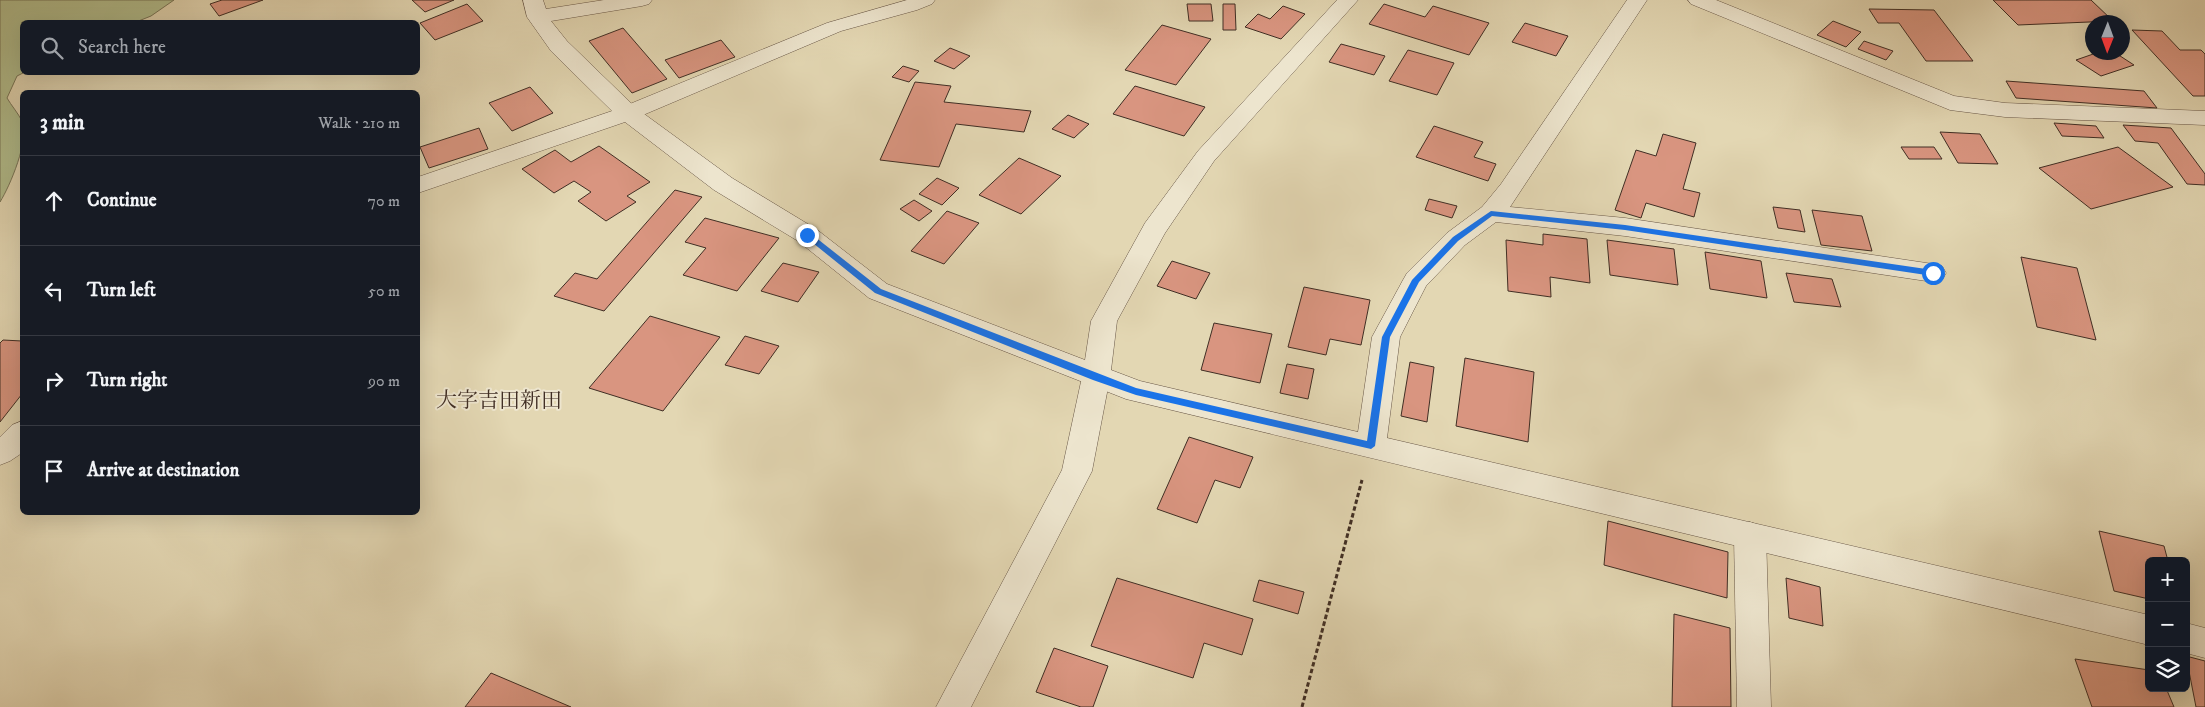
<!DOCTYPE html>
<html lang="en">
<head>
<meta charset="utf-8">
<style>
	:root { --surface:#171b24; --page:#20242c; --text:#f1f3f6; --muted:#9ea1a6; --line:#363941 }
	body { margin:0; font-family:"IM FELL DW Pica","Noto Serif JP",serif; background:var(--page); color:var(--text) }
	.controls { position:absolute; right:15px; bottom:15px; display:grid; overflow:hidden; border-radius:8px; box-shadow:0 5px 20px #0002 }
	.controls button { width:45px; height:45px; display:grid; place-items:center; padding:0; border:0; border-bottom:1px solid var(--line); background:var(--surface); color:var(--text); font:25px sans-serif }
	.compass { position:absolute; left:2085px; top:15px; width:45px; height:45px; border-radius:50%; background:var(--surface); box-shadow:0 5px 20px #0002; rotate:181deg }
	.stop { position:absolute; width:15px; height:15px; margin:-11px; border:4px solid #1a73e8; border-radius:50%; background:#fff }
	.stop.end { background:#1a73e8; border-color:#fff; box-shadow:0 1px 5px #0008 }
	.list { margin:0; padding:0; list-style:none }
	h2 { display:flex; justify-content:space-between; align-items:center; height:65px; margin:0; padding:0 20px; font-size:21px }
	h2 small { font-size:16px; font-weight:400; color:var(--muted) }
	.list li { display:grid; grid-template-columns:32px 1fr auto; gap:15px; align-items:center; box-sizing:border-box; height:90px; padding:0 20px; border-top:1px solid var(--line) }
	.list b { display:block; font-size:19px; white-space:nowrap }
	.list em { font-size:16px; font-style:normal; color:var(--muted) }
	.icon { flex:none; width:28px; height:28px; fill:none; stroke:currentColor; stroke-width:2; stroke-linecap:round; stroke-linejoin:round }
	.map { position:relative; flex:none; width:2205px; height:707px; overflow:hidden }
	.search { position:absolute; background:var(--surface); box-shadow:0 5px 20px #0002; left:20px; top:20px; width:400px; height:55px; display:flex; align-items:center; gap:12px; box-sizing:border-box; padding:0 18px; border-radius:8px; color:var(--muted); font-size:19px }
	.panel { position:absolute; background:var(--surface); box-shadow:0 5px 20px #0002; left:20px; top:90px; width:400px; height:425px; border-radius:8px }
	.map>svg:first-child { display:block }
	.green { fill:#b2be8e; stroke:#797659 }
	.building { fill:#d99580; stroke:#402e24 }
	.lines { fill:none; stroke-linecap:round; stroke-linejoin:round }
	.service-casing { stroke:#695848; stroke-width:1 }
	.minor-casing { stroke:#695848; stroke-width:1 }
	.tertiary-casing { stroke:#695848; stroke-width:1 }
	.path { stroke:#402e24; stroke-width:3; stroke-dasharray:4.5 2.5; stroke-linecap:butt }
	.service { fill:#ede5ce; fill-rule:evenodd }
	.minor { fill:#ede5ce; fill-rule:evenodd }
	.tertiary { fill:#ede5ce; fill-rule:evenodd }
	.route { fill:#1a73e8 }
	.labels { text-anchor:middle; stroke-width:4; stroke-linejoin:round; paint-order:stroke }
	.quarter-label { font-size:21px; fill:#402e24; stroke:#ede5ce }
</style>
</head>
<body>
<div class="map">
<svg width="2205" height="707" viewBox="0 0 2205 707">
	<rect width="100%" height="100%" fill="#e3d7b3"/>
	<filter id="stains"><feTurbulence type="fractalNoise" baseFrequency=".004" numOctaves="4"/><feColorMatrix values="0 0 0 0 .2 0 0 0 0 .09 0 0 0 0 .02 0 0 0 .5 -.17"/></filter>
	<radialGradient id="worn" r=".72"><stop offset=".6" stop-color="#630" stop-opacity="0"/><stop offset="1" stop-color="#630" stop-opacity=".3"/></radialGradient>
	<path class="green" d="M0,0H174L151,16L136,22H22L23,73L17,76L7,98C11,105 18,113 22,121C30,139 10,186 0,202Z"/>
	<g class="building">
		<path d="M222,0H263L219,16L210,4Z"/>
		<path d="M412,0H454L425,12Z"/>
		<path d="M1993,0H2091L2113,21L2018,25Z"/>
		<path d="M467,4L483,21L435,40L420,23Z"/>
		<path d="M1187,4H1211L1213,21H1189Z"/>
		<path d="M1223,4H1235L1236,30H1223Z"/>
		<path d="M1384,4L1425,17L1433,6L1489,23L1469,55L1369,24Z"/>
		<path d="M1283,6L1305,14L1281,39L1245,27L1258,14L1270,19Z"/>
		<path d="M1869,9L1934,10L1973,61H1926L1899,23H1878Z"/>
		<path d="M1833,21L1861,32L1846,47L1817,35Z"/>
		<path d="M1525,23L1568,36L1556,56L1512,42Z"/>
		<path d="M1162,25L1211,39L1176,85L1125,70Z"/>
		<path d="M623,28L667,79L632,93L589,41Z"/>
		<path d="M2132,30L2162,31L2180,50H2201L2205,54V96H2193Z"/>
		<path d="M721,40L735,57L679,78L665,60Z"/>
		<path d="M1864,41L1893,51L1886,60L1858,49Z"/>
		<path d="M1341,44L1385,56L1374,75L1329,62Z"/>
		<path d="M950,48L970,56L954,69L934,61Z"/>
		<path d="M1408,50L1454,63L1437,95L1389,81Z"/>
		<path d="M2099,52H2114L2134,65L2101,76L2076,60Z"/>
		<path d="M903,66L919,71L909,82L892,77Z"/>
		<path d="M2006,81L2144,91L2157,108L2016,98Z"/>
		<path d="M915,82L951,86L944,102L1031,111L1024,132L956,124L939,167L880,160Z"/>
		<path d="M1135,86L1205,107L1184,136L1113,114Z"/>
		<path d="M530,87L553,113L512,131L489,103Z"/>
		<path d="M1068,115L1089,124L1074,138L1052,129Z"/>
		<path d="M2054,123L2096,126L2104,138L2062,136Z"/>
		<path d="M2123,125L2171,128L2205,174V185L2187,184L2158,143L2135,141Z"/>
		<path d="M1434,126L1483,142L1474,157L1496,164L1488,181L1416,157Z"/>
		<path d="M479,128L488,149L429,168L420,147Z"/>
		<path d="M1940,132L1980,134L1998,164L1958,163Z"/>
		<path d="M1663,134L1696,143L1683,189L1700,193L1694,217L1646,203L1641,218L1615,210L1636,150L1656,156Z"/>
		<path d="M599,146L650,182L627,196L636,202L606,221L578,201L591,192L574,181L554,193L522,169L555,150L571,162Z"/>
		<path d="M1901,147H1934L1942,159H1909Z"/>
		<path d="M2118,147L2173,187L2091,209L2039,168Z"/>
		<path d="M1019,158L1061,176L1021,214L979,195Z"/>
		<path d="M937,178L959,188L942,205L919,194Z"/>
		<path d="M675,190L702,197L604,311L554,296L575,273L597,279Z"/>
		<path d="M1429,199L1457,206L1452,218L1425,210Z"/>
		<path d="M914,200L932,211L919,221L900,209Z"/>
		<path d="M1773,207L1800,210L1805,232L1778,228Z"/>
		<path d="M1812,210L1862,216L1872,251L1821,245Z"/>
		<path d="M947,211L979,223L944,264L911,251Z"/>
		<path d="M705,218L779,238L737,291L683,275L706,248L685,242Z"/>
		<path d="M1543,234L1587,239L1590,283L1550,277L1551,297L1508,291L1506,240L1543,245Z"/>
		<path d="M1607,240L1674,249L1678,285L1610,275Z"/>
		<path d="M1705,252L1761,261L1767,298L1710,289Z"/>
		<path d="M2021,257L2077,268L2096,340L2037,327Z"/>
		<path d="M1172,261L1210,273L1196,299L1157,286Z"/>
		<path d="M783,263L819,272L798,302L761,291Z"/>
		<path d="M1786,273L1832,279L1841,307L1794,302Z"/>
		<path d="M1304,287L1370,300L1361,345L1330,339L1326,355L1288,347Z"/>
		<path d="M650,316L720,337L663,411L589,388Z"/>
		<path d="M1214,323L1272,334L1260,383L1201,370Z"/>
		<path d="M745,336L779,346L759,374L725,365Z"/>
		<path d="M3,340L22,341V394L0,422V343Z"/>
		<path d="M1465,358L1534,372L1528,442L1456,426Z"/>
		<path d="M1410,362L1434,367L1427,422L1401,416Z"/>
		<path d="M1287,364L1314,369L1308,399L1280,393Z"/>
		<path d="M1189,437L1253,457L1240,488L1215,480L1197,523L1157,509Z"/>
		<path d="M1608,521L1728,552L1727,598L1604,565Z"/>
		<path d="M2099,531L2164,546L2168,561H2149V599L2114,591Z"/>
		<path d="M1117,578L1253,619L1242,655L1204,643L1193,678L1091,646Z"/>
		<path d="M1786,578L1820,587L1823,626L1789,618Z"/>
		<path d="M1259,580L1304,592L1298,614L1253,601Z"/>
		<path d="M1674,614L1730,628L1731,707H1672Z"/>
		<path d="M1054,648L1108,666L1093,707H1081L1036,692Z"/>
		<path d="M2186,656L2205,661V707H2196Z"/>
		<path d="M2075,659L2149,670V688H2166L2174,707H2092Z"/>
		<path d="M491,673L571,707H465Z"/>
	</g>
	<g class="lines">
		<defs>
			<g id="service">
				<path d="M907,0H935L932,4L917,10L841,31L636,118L628,120L620,118L617,113L620,108L827,23Z"/>
				<path d="M1750,522L1761,526L1766,535L1771,707H1737L1734,535L1739,526Z"/>
			</g>
			<g id="minor">
				<path d="M523,0H543L546,9L604,0H652L649,4L642,6L551,21L567,41L636,108L732,178L816,229L887,284L1085,360L1091,321L1145,223L1198,151L1337,0H1358L1214,161L1165,233L1117,321L1111,370L1140,381L1358,432L1372,337L1403,280L1407,273L1447,233L1482,207L1501,184L1627,0H1647L1510,207L1625,218L1933,264L1942,266L1946,273L1942,280L1933,282L1625,236L1496,222L1465,245L1426,286L1400,337L1387,438L2149,615V645L1126,399L869,298L798,241L714,190L625,122L418,193V177L612,111L551,51L527,17Z"/>
				<path d="M1688,0H1716L1954,96L2005,103L2205,111V125L2005,117L1950,110L1691,4Z"/>
				<path d="M22,421V453L10,461L0,465V437L12,425Z"/>
				<path d="M2186,623L2205,628V658L2186,653Z"/>
			</g>
			<path id="tertiary" d="M1096,366L1106,369L1110,377L1092,471L971,707H936L1062,470L1082,377L1086,369Z"/>
		</defs>
		<use href="#service" class="service-casing"/>
		<use href="#minor" class="minor-casing"/>
		<use href="#tertiary" class="tertiary-casing"/>
		<path class="path" d="M1302,707L1362,480"/>
		<use href="#service" class="service"/>
		<use href="#minor" class="minor"/>
		<use href="#tertiary" class="tertiary"/>
	</g>
	<path class="route" d="M1491,211L1625,225L1933,270L1937,273L1933,276L1625,230L1492,216L1458,241L1419,282L1390,337L1375,446L1371,449L1136,395L1093,380L875,293L803,235L810,233L881,289L1136,388L1367,441L1382,337L1412,280L1453,237Z"/>
	<g class="labels">
		<g class="quarter-label">
			<text x="499" y="407">大字吉田新田</text>
		</g>
	</g>
	<rect width="100%" height="100%" filter="url(#stains)"/>
	<rect width="100%" height="100%" fill="url(#worn)"/>
</svg>
<div class="controls">
<button>+</button>
<button>−</button>
<button><svg class="icon" aria-label="layers" viewBox="0 0 24 24"><path d="M12 4l9 5-9 5-9-5zM3 14l9 5 9-5"/></svg></button>
</div>
<svg class="compass" viewBox="-18 -18 36 36"><path d="M0-13l5 13h-10z" fill="#e53935"/><path d="M0 13l5-13h-10z" fill="#9ea1a6"/></svg>
<div class="stop" style="left:1933px;top:273px"></div>
<div class="stop end" style="left:807px;top:235px"></div>
<div class="search"><svg class="icon" aria-label="search" viewBox="0 0 24 24"><circle cx="10" cy="10" r="6"/><path d="M15 15l6 6"/></svg>Search here</div>
<section class="panel">
<h2>3 min<small>Walk · 210 m</small></h2>
<ul class="list">
<li><svg class="icon" aria-label="ahead" viewBox="0 0 24 24"><path d="M12 20V5M6 11l6-6 6 6"/></svg><div><b>Continue</b></div><em>70 m</em></li>
<li><svg class="icon" aria-label="left" viewBox="0 0 24 24"><path d="M17 20v-9H6M10 6l-5 5 5 5"/></svg><div><b>Turn left</b></div><em>50 m</em></li>
<li><svg class="icon" aria-label="right" viewBox="0 0 24 24"><path d="M7 20v-9h11M14 6l5 5-5 5"/></svg><div><b>Turn right</b></div><em>90 m</em></li>
<li><svg class="icon" aria-label="arrive" viewBox="0 0 24 24"><path d="M6 21V4h12l-3 4 3 4H6"/></svg><div><b>Arrive at destination</b></div></li>
</ul>
</section>
</div>
</body>
</html>
